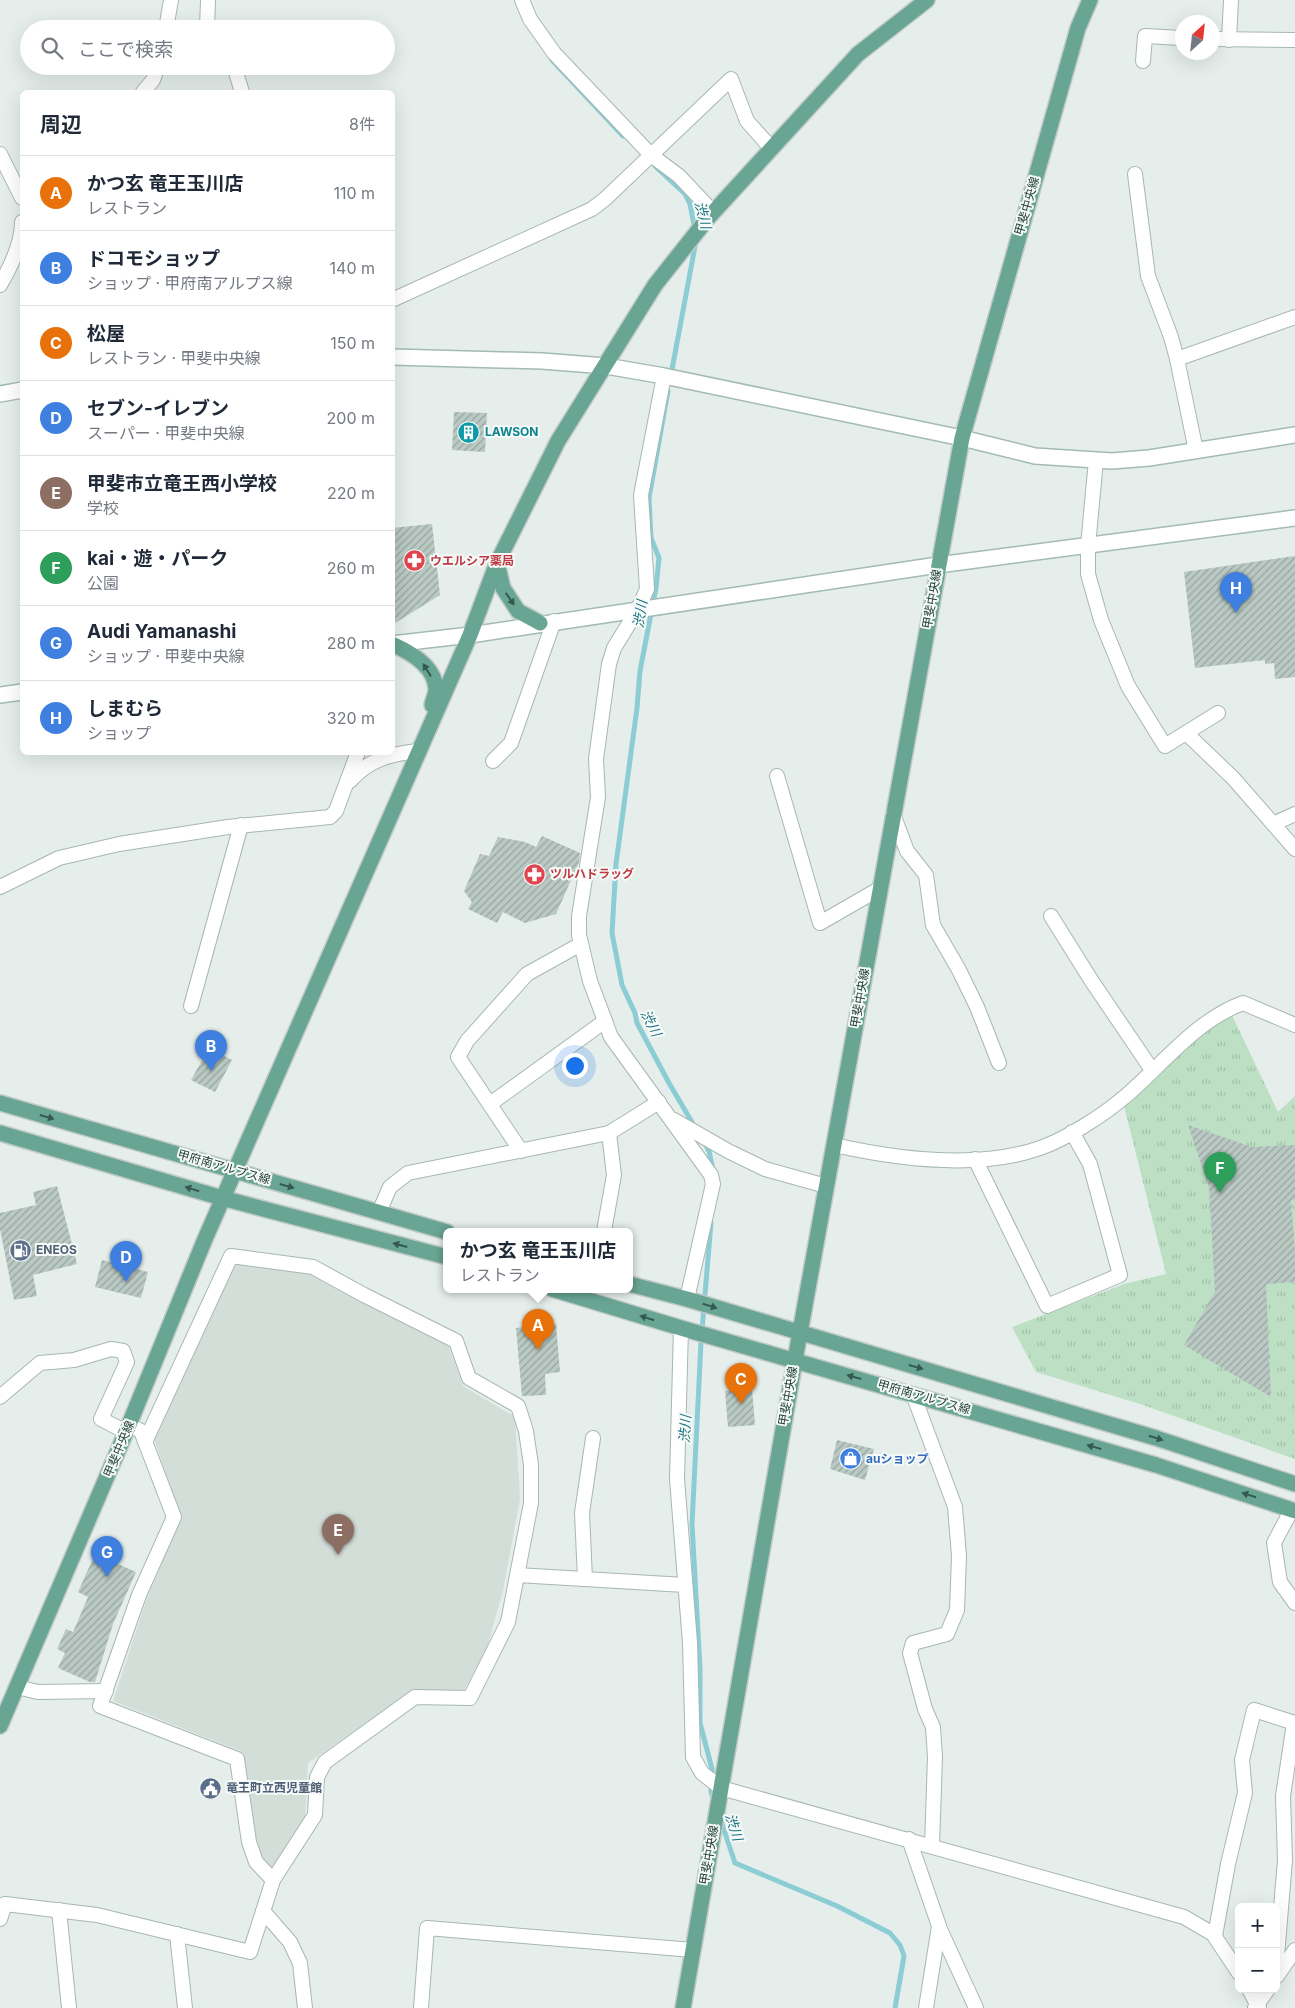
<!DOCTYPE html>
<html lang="ja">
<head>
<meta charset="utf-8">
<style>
	:root { --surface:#fff; --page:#f6f6f7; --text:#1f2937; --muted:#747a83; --line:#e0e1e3; --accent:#804e47 }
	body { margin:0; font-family:Inter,"Noto Sans JP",sans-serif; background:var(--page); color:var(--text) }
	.controls { position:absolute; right:15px; bottom:15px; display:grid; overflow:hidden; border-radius:8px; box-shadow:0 5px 20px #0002 }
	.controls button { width:45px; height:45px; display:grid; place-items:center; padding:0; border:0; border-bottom:1px solid var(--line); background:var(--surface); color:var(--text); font:25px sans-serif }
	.compass { position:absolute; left:1175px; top:15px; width:45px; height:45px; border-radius:50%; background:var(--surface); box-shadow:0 5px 20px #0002; rotate:27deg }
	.you { position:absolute; left:574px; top:1065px; width:18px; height:18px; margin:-12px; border:4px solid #fff; border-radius:50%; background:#1a73e8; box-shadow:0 0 0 8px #1a73e833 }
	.badge { display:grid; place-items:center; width:32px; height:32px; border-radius:50%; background:var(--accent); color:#fff; font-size:16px; font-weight:700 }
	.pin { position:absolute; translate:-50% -41px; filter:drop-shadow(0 1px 2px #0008) }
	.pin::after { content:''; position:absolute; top:26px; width:18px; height:15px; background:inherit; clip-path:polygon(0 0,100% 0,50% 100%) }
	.popup { position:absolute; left:443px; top:1228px; width:190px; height:65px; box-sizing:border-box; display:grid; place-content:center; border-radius:8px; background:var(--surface); filter:drop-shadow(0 1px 4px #0005); font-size:16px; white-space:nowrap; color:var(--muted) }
	.popup b { font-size:19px; color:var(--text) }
	.popup::after { content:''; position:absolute; left:50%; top:100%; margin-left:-10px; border:10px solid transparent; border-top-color:var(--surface) }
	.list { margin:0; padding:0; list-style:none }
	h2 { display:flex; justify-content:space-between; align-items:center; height:65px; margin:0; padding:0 20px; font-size:21px }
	h2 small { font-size:16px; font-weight:400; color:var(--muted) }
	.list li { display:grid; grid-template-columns:32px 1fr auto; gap:15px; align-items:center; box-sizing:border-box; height:75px; padding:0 20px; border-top:1px solid var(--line) }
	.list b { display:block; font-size:19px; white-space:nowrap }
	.list p { margin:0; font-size:16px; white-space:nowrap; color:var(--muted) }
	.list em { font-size:16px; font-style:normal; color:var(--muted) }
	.icon { flex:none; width:28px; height:28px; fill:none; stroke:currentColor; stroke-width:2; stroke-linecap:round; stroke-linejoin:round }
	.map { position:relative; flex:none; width:1295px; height:2008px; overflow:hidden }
	.search { position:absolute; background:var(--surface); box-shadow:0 5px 20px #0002; left:20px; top:20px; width:375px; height:55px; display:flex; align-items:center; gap:12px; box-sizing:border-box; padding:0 18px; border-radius:28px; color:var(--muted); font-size:19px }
	.panel { position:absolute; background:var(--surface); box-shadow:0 5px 20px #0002; left:20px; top:90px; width:375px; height:665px; border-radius:8px }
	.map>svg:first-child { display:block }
	.built { fill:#d3ded9 }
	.park { fill:url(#park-tufts) }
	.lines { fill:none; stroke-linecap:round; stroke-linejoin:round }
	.stream { stroke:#8bccd5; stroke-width:5 }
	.building { fill:url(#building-hatch) }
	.street-casing { stroke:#a7b7b1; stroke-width:16 }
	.secondary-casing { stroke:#a3bbb1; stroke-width:18 }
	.primary-casing { stroke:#c1cac7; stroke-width:18 }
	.street { stroke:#fff; stroke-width:14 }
	.secondary { stroke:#fff; stroke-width:15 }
	.primary { stroke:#68a593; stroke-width:15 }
	.oneway { fill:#345a4f }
	.labels { text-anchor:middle; stroke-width:4; stroke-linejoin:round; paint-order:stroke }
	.street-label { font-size:12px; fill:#234138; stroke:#f6faf8 }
	.culture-label { font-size:12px; font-weight:bold; fill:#0d838f; stroke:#f6faf8; text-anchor:start }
	.health-label { font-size:12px; font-weight:bold; fill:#be3a42; stroke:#f6faf8; text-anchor:start }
	.service-label { font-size:12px; font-weight:bold; fill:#4e5e75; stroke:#f6faf8; text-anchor:start }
	.shop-label { font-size:12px; font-weight:bold; fill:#366cbe; stroke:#f6faf8; text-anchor:start }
	.water-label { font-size:14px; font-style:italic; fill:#1a7380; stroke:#f6faf8 }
</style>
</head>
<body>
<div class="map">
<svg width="1295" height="2008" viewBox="0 0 1295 2008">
	<defs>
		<pattern id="park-tufts" width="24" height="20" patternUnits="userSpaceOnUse" patternTransform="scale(1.25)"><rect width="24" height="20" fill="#bde0c5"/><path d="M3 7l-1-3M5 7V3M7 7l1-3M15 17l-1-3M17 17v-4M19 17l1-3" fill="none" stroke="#a2c1aa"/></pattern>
		<pattern id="building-hatch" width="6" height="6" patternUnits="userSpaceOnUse" patternTransform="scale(1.25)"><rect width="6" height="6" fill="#bac9c3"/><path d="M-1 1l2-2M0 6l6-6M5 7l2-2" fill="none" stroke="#97a59f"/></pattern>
	</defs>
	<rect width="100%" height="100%" fill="#e5eeea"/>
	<path class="built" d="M238,1260L310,1272L448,1345L463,1386L515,1417L520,1499L503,1591L487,1648L462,1694L411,1691L308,1763L305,1823L272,1870L261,1858L256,1837L243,1752L113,1701L147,1598L181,1518L154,1439Z"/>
	<path class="park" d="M1231,1013L1278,1112L1295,1096V1459L1140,1404L1036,1372L1012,1327L1124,1284L1166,1274L1124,1106L1167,1061Z"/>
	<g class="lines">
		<g class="stream">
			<path d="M552,60L623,136"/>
			<path d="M655,166L685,194L690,204L695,230"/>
			<path d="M671,375L696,241"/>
			<path d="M668,391L649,498L651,538L659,558L656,588L640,671L637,708L616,864L612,933L622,985L635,1013L637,1023L669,1083L696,1129"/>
			<path d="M703,1140L709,1151L713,1170"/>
			<path d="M711,1223L701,1342L692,1524L700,1668V1723L712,1769L711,1792L714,1801"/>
			<path d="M721,1821L735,1863L837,1906L890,1933L900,1945L904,1956L895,2008"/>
		</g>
	</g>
	<g class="building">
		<path d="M454,412L487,413L485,452L452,450Z"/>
		<path d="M432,524L440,595L392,625V528Z"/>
		<path d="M1295,556V677L1275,679L1274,663L1265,664V660L1195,668L1184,572Z"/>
		<path d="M542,836L580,853L579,862L556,914L525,923L503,912L497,923L468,909L472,902L464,891L480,854L489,856L498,837L525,842L536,847Z"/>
		<path d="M209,1048L232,1060L215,1092L191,1080Z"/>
		<path d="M1188,1125L1252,1147L1295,1145V1200H1291L1295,1252V1282L1266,1284L1271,1397L1184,1345L1215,1292L1209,1187Z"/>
		<path d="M57,1186L77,1264L33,1275L37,1296L14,1300L0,1229V1213L36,1205L33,1192Z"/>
		<path d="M102,1260L148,1272L141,1298L95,1287Z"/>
		<path d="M556,1324L560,1372L545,1374L546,1395L522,1396L516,1328Z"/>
		<path d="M752,1388L755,1425L728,1427L725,1391Z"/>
		<path d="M837,1440L874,1449L865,1480L830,1469Z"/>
		<path d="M95,1554L136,1572L113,1624L95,1682H90L58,1668L65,1653L57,1649L66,1629L73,1632L88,1597L78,1592Z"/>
	</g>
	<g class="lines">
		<defs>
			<g id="street">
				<path d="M522,0L530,19L554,53L651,155L679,176L713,212"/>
				<path d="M166,29L171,0"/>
				<path d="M207,29L208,0"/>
				<path d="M1212,39L1295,40"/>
				<path d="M1229,40L1231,0"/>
				<path d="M1143,61L1145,36L1182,38"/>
				<path d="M234,66L242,92"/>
				<path d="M143,92L153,80L158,66"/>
				<path d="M0,154L22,198"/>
				<path d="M1135,174L1148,276L1171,337L1177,359L1196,451"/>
				<path d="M0,285C11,266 22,244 22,222"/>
				<path d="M392,300L592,209L605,199L731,79L747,121L771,148"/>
				<path d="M1177,359L1295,317"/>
				<path d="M664,376L641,495L647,589L638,609L614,648L609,664L596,759L598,797L579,916V935L590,981L611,1037L711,1175L713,1184L687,1299"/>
				<path d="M1096,460L1088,546V574L1101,620L1128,686L1165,746L1218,713"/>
				<path d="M1186,733L1233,778L1295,849"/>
				<path d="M493,761L511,743L554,621"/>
				<path d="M777,776L820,923L879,889"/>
				<path d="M350,781C369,759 391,754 418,751"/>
				<path d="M893,814L907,851L926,875L933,925L959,970L977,1007L999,1063"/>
				<path d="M1273,824L1295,814"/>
				<path d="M0,887L59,858L119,844L228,827L330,817L336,811L358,752"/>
				<path d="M1051,916L1091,980L1152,1070"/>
				<path d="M191,1006L241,825"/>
				<path d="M490,1104L605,1021"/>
				<path d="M674,1120L728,1151L765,1169L826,1186"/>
				<path d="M834,1145C897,1159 978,1170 1040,1148C1064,1140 1102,1116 1122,1099C1161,1067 1194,1021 1243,1003L1295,1025"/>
				<path d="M521,1151L458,1057L467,1041L527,974L581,944"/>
				<path d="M975,1159L1047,1306L1120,1275L1090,1164L1072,1132"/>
				<path d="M379,1212L390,1187L408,1173L609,1133L659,1102"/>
				<path d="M604,1231L614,1175L609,1133"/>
				<path d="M681,1328L677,1479L690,1643L693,1757L702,1773L721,1788L1184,1917L1213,1934L1239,1973"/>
				<path d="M913,1394L955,1507L959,1556L957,1610L947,1634L913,1643L910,1653L925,1709L933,1727L935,1757L932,1846"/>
				<path d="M0,1397L40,1363L74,1360L111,1349L123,1351L127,1362L101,1419L126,1432"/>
				<path d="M129,1425L141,1431L174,1517L139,1595L100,1706L237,1759L249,1842L256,1862L273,1880"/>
				<path d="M1292,1509L1274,1543L1280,1582L1295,1603"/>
				<path d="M517,1575L685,1585"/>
				<path d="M585,1579L582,1513L593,1438"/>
				<path d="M17,1687L38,1692L106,1691"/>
				<path d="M909,1839L939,1926L926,2008"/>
				<path d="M59,1910L69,2008"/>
				<path d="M263,1911L290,1942L300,1963L305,2008"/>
				<path d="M0,1919L5,1904L97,1915L250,1952L273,1880L315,1815L317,1777L325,1762L415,1697L470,1698L508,1622L531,1503V1465L526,1431L518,1406L469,1378L456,1341L364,1295L313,1267L231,1256L145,1442"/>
				<path d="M939,1927L976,2008"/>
				<path d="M177,1934L185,2008"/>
				<path d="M1215,1936L1228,1864L1245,1793L1242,1760L1254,1710L1295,1723"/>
				<path d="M1276,1968L1285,1860L1283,1796L1294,1723"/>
				<path d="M1277,1976L1295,1950"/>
				<path d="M1249,1989L1259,2008"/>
				<path d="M421,2008L427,1928L693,1950"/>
				<path d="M1255,2008L1268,1989"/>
			</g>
			<g id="secondary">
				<path d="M392,357L542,361L606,366L664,376L962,438L1035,456L1112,461L1149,458L1295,435"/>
				<path d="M0,394L22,390"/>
				<path d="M392,644L470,635L938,565L1295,518"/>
				<path d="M0,695L22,692"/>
			</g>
			<g id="primary">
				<path d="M497,563L503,588L518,611L540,623"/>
				<path d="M392,644C410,652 435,666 436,689C436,694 433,700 432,705"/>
				<path d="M0,1103L447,1232"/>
				<path d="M0,1133L222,1198L447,1257"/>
				<path d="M629,1284L687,1299L1156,1438L1295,1484"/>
				<path d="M552,1289L681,1328L1156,1465L1295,1511"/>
				<path d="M0,1726L126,1432L205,1239L470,635L497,563L558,441L655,285L708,218L858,54L927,0"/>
				<path d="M683,2008L795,1360L962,438L1078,28L1090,0"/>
			</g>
		</defs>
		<use href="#street" class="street-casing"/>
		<use href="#secondary" class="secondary-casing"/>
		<use href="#primary" class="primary-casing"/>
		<use href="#street" class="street"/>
		<use href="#secondary" class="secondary"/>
		<use href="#primary" class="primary"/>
	</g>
	<defs><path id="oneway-solid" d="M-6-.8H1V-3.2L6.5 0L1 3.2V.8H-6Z" transform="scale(1.25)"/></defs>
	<g class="oneway">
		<use href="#oneway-solid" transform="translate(510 599) rotate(56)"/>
		<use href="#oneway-solid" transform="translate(427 670) rotate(-122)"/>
		<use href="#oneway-solid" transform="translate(47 1117) rotate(16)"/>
		<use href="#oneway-solid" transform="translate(287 1186) rotate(16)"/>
		<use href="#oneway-solid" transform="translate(192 1189) rotate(-163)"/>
		<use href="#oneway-solid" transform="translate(400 1245) rotate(-165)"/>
		<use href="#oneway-solid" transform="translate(710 1306) rotate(17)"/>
		<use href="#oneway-solid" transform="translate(647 1318) rotate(-163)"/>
		<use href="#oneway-solid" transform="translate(916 1367) rotate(16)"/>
		<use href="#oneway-solid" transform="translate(854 1377) rotate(-164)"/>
		<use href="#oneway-solid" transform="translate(1156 1438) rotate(17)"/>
		<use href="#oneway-solid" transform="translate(1094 1447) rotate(-164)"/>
		<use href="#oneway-solid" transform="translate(1249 1495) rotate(-162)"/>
	</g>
	<defs>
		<symbol id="building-disc" viewBox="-11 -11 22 22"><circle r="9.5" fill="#0f9aa8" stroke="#f6faf8"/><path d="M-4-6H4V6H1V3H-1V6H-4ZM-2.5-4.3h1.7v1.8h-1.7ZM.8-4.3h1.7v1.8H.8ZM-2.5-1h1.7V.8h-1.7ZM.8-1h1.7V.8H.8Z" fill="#fff"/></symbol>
		<symbol id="pharmacy-disc" viewBox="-11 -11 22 22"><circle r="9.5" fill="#e0444e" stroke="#f6faf8"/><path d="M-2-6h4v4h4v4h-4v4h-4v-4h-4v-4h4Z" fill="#fff"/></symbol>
		<symbol id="fuel-disc" viewBox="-11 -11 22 22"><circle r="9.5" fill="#5c6f8a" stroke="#f6faf8"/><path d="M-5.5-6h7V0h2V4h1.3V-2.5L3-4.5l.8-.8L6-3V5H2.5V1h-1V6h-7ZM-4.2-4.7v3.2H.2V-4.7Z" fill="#fff"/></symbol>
		<symbol id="shop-disc" viewBox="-11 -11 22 22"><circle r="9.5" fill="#3f7fe0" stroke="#f6faf8"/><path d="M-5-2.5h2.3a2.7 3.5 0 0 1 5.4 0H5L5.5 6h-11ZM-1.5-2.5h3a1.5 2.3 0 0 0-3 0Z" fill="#fff"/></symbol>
		<symbol id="civic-disc" viewBox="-11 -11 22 22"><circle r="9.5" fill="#5c6f8a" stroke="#f6faf8"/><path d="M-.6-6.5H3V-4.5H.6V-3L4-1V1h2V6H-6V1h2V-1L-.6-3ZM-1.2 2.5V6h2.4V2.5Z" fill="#fff"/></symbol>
	</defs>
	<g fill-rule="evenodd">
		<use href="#building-disc" x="456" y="420" width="25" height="25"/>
		<use href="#pharmacy-disc" x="402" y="548" width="25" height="25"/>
		<use href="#pharmacy-disc" x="522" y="862" width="25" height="25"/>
		<use href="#fuel-disc" x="8" y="1238" width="25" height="25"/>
		<use href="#shop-disc" x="838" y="1446" width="25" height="25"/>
		<use href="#civic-disc" x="198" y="1776" width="25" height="25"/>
	</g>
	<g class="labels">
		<g class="street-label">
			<text transform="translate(1027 206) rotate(-74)" y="4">甲斐中央線</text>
			<text transform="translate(932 599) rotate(-80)" y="4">甲斐中央線</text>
			<text transform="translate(860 998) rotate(-80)" y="4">甲斐中央線</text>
			<text transform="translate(224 1167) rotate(16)" y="4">甲府南アルプス線</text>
			<text transform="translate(788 1396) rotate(-80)" y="4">甲斐中央線</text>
			<text transform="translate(924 1397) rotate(16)" y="4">甲府南アルプス線</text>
			<text transform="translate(119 1449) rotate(-67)" y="4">甲斐中央線</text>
			<text transform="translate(709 1855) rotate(-80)" y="4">甲斐中央線</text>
		</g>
		<g class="culture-label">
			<text x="485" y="436">LAWSON</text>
		</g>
		<g class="health-label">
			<text x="430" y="565">ウエルシア薬局</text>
			<text x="550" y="878">ツルハドラッグ</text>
		</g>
		<g class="service-label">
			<text x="36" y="1254">ENEOS</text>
			<text x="226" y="1792">竜王町立西児童館</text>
		</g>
		<g class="shop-label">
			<text x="866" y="1463">auショップ</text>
		</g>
		<g class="water-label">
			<text transform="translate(703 215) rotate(76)" y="5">渋川</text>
			<text transform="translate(640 614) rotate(-82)" y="5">渋川</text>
			<text transform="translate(651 1023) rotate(63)" y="5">渋川</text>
			<text transform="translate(685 1429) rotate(-87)" y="5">渋川</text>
			<text transform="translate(734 1827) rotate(72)" y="5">渋川</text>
		</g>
	</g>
</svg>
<div class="controls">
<button>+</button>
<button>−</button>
</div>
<svg class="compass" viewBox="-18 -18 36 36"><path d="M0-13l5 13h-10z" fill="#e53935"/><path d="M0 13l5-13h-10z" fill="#747a83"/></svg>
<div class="you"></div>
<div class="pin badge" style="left:538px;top:1350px;background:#e8710a">A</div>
<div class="popup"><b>かつ玄 竜王玉川店</b>レストラン</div>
<div class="pin badge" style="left:211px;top:1071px;background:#3f7fe0">B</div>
<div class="pin badge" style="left:741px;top:1404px;background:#e8710a">C</div>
<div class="pin badge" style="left:126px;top:1282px;background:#3f7fe0">D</div>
<div class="pin badge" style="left:338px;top:1555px;background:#8d6e63">E</div>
<div class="pin badge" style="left:1220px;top:1193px;background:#2e9e5b">F</div>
<div class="pin badge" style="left:107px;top:1577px;background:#3f7fe0">G</div>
<div class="pin badge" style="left:1236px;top:613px;background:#3f7fe0">H</div>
<div class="search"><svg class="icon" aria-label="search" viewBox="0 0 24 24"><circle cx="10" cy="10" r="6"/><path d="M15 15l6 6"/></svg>ここで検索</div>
<section class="panel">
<h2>周辺<small>8件</small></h2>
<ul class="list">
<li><span class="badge" style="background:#e8710a">A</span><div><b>かつ玄 竜王玉川店</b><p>レストラン</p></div><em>110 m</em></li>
<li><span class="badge" style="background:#3f7fe0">B</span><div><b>ドコモショップ</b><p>ショップ · 甲府南アルプス線</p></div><em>140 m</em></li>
<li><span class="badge" style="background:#e8710a">C</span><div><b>松屋</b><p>レストラン · 甲斐中央線</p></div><em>150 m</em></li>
<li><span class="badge" style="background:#3f7fe0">D</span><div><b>セブン-イレブン</b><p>スーパー · 甲斐中央線</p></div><em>200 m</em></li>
<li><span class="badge" style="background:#8d6e63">E</span><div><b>甲斐市立竜王西小学校</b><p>学校</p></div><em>220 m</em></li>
<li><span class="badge" style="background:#2e9e5b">F</span><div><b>kai・遊・パーク</b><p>公園</p></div><em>260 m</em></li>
<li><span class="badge" style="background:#3f7fe0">G</span><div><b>Audi Yamanashi</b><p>ショップ · 甲斐中央線</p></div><em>280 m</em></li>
<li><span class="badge" style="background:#3f7fe0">H</span><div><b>しまむら</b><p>ショップ</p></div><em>320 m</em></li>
</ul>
</section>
</div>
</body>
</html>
